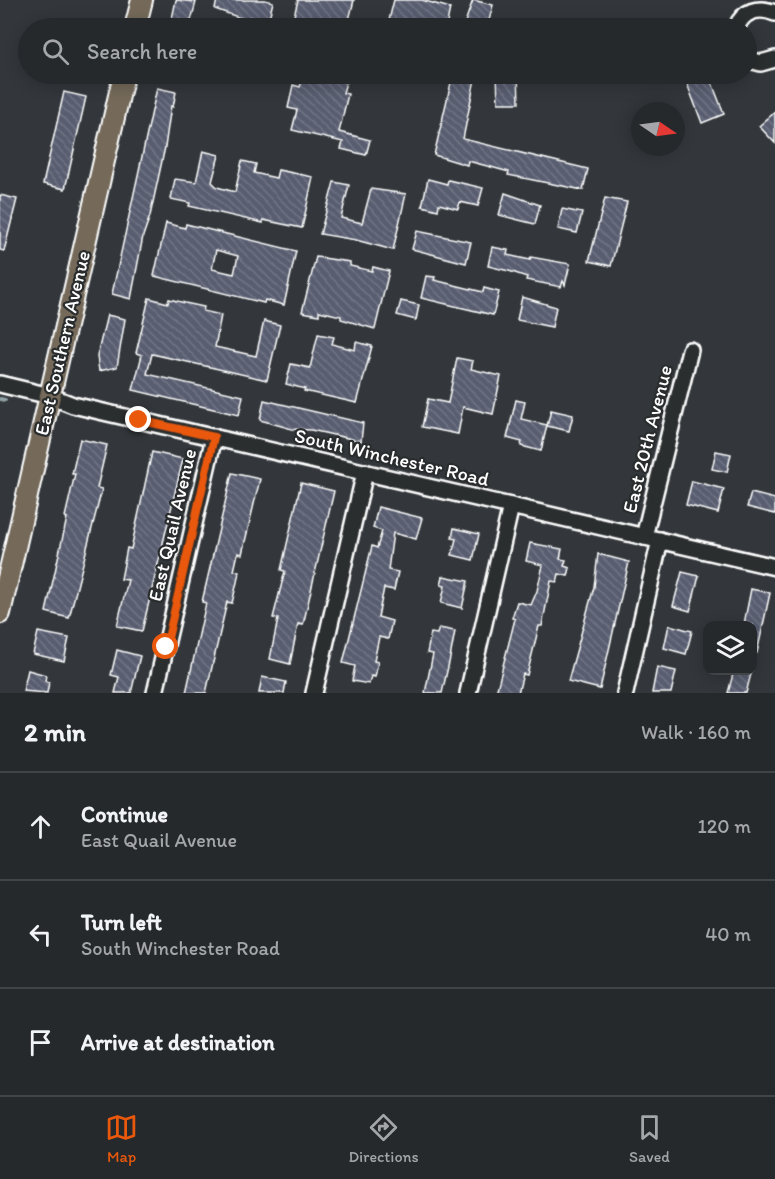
<!DOCTYPE html>
<html lang="en">
<head>
<meta charset="utf-8">
<style>
	:root { --surface:#26292c; --page:#323538; --text:#f1f3f6; --muted:#a4a6a9; --line:#424548; --accent:#ea580c }
	body { margin:0; font-family:Itim,sans-serif; background:var(--page); color:var(--text) }
	.controls { position:absolute; right:18px; bottom:18px; display:grid; overflow:hidden; border-radius:12px; box-shadow:0 3px 15px #0003 }
	.controls button { width:54px; height:54px; display:grid; place-items:center; padding:0; border:0; border-bottom:2px solid var(--line); background:var(--surface); color:var(--text); font:30px sans-serif }
	.compass { position:absolute; left:631px; top:102px; width:54px; height:54px; border-radius:50%; background:var(--surface); box-shadow:0 3px 15px #0003; rotate:103deg }
	.stop { position:absolute; width:18px; height:18px; margin:-14px; border:4px solid #ea580c; border-radius:50%; background:#fff }
	.stop.end { background:#ea580c; border-color:#fff; box-shadow:0 2px 6px #0008 }
	.list { margin:0; padding:0; list-style:none }
	h2 { display:flex; justify-content:space-between; align-items:center; height:78px; margin:0; padding:0 24px; font-size:26px }
	h2 small { font-size:20px; font-weight:400; color:var(--muted) }
	.list li { display:grid; grid-template-columns:39px 1fr auto; gap:18px; align-items:center; box-sizing:border-box; height:108px; padding:0 24px; border-top:2px solid var(--line) }
	.list b { display:block; font-size:22px; white-space:nowrap }
	.list p { margin:0; font-size:20px; white-space:nowrap; color:var(--muted) }
	.list em { font-size:20px; font-style:normal; color:var(--muted) }
	.icon { flex:none; width:33px; height:33px; fill:none; stroke:currentColor; stroke-width:2; stroke-linecap:round; stroke-linejoin:round }
	.map { position:relative; flex:none; width:775px; height:693px; overflow:hidden }
	.search { position:absolute; background:var(--surface); box-shadow:0 3px 15px #0003; left:18px; right:18px; top:18px; height:66px; display:flex; align-items:center; gap:15px; box-sizing:border-box; padding:0 21px; border-radius:33px; color:var(--muted); font-size:22px }
	.sheet { height:402px; background:var(--surface) }
	nav { display:flex; justify-content:space-around; align-items:center; box-sizing:border-box; height:84px; border-top:2px solid var(--line); background:var(--surface); font-size:16px; color:var(--muted) }
	nav a { display:grid; justify-items:center; gap:3px }
	nav .on { color:var(--accent) }
	.map>svg:first-child { display:block }
	.lines { fill:none; stroke-linecap:round; stroke-linejoin:round }
	.stream { stroke:#92a4a7; stroke-width:4 }
	.building { fill:url(#building-back-hatch); stroke:#fff; stroke-width:1.5; fill-rule:evenodd }
	.minor-casing { stroke:#fff; stroke-width:20 }
	.major-casing { stroke:#fff; stroke-width:24 }
	.minor { stroke:#2a2d2e; stroke-width:15 }
	.major { stroke:#746a5a; stroke-width:20 }
	.route { stroke:#ea580c; stroke-width:8 }
	.labels { text-anchor:middle; stroke-width:4.5; stroke-linejoin:round; paint-order:stroke }
	.street-label { font-size:20px; fill:#fff; stroke:#2a2d2e }
</style>
</head>
<body>
<div class="map">
<svg width="775" height="693" viewBox="0 0 775 693">
	<defs>
		<pattern id="building-back-hatch" width="6" height="6" patternUnits="userSpaceOnUse" patternTransform="scale(1.5)"><rect width="6" height="6" fill="#585d6f"/><path d="M-1 5l2 2M0 0l6 6M5-1l2 2" fill="none" stroke="#717585"/></pattern>
	</defs>
	<rect width="100%" height="100%" fill="#33373b"/>
	<filter id="ink" filterUnits="userSpaceOnUse"><feTurbulence type="fractalNoise" baseFrequency=".0167" numOctaves="2"/><feDisplacementMap in="SourceGraphic" scale="12" xChannelSelector="R" yChannelSelector="G"/><feConvolveMatrix kernelMatrix="1 2 1 2 8 2 1 2 1" color-interpolation-filters="sRGB"/></filter>
	<g filter="url(#ink)">
		<g class="lines">
			<path class="stream" d="M0,399L5,400"/>
		</g>
		<g class="building">
			<path d="M176,0L196,2L189,28H170Z"/>
			<path d="M217,0H265L273,2L268,22L250,17L249,21L215,9Z"/>
			<path d="M298,0H354L347,28H291Z"/>
			<path d="M394,0H422L450,8L446,28H387Z"/>
			<path d="M473,0L493,5L487,28H463Z"/>
			<path d="M304,74L346,82L343,93L348,94L339,132L370,140L366,155L341,149L343,142L292,130L297,110L288,108L293,85L300,87Z"/>
			<path d="M453,74H476L463,139L588,169L583,190L508,175L509,172L491,167L468,161L467,165L434,155Z"/>
			<path d="M497,74H518L519,103H498Z"/>
			<path d="M704,74H715L717,81L712,83L724,114L702,123L686,81Z"/>
			<path d="M157,88L176,92L173,107L171,106L165,147L150,216L143,236L131,299L112,294Z"/>
			<path d="M64,92L86,97L65,189L43,184Z"/>
			<path d="M775,112V143L759,126Z"/>
			<path d="M203,151L219,155L212,182L217,187L235,192L242,161L256,164L254,173L276,178L278,170L313,177L302,228L263,220V223L189,206L190,203L171,199L175,179L196,182Z"/>
			<path d="M428,179L447,184L448,180L483,188L478,206L460,202L458,209L439,204L438,210L422,206Z"/>
			<path d="M334,182L349,185L341,218L362,223L371,189L406,194L393,250L356,240L320,234Z"/>
			<path d="M505,193L540,205L535,224L499,215Z"/>
			<path d="M0,195L17,199L4,251L0,250Z"/>
			<path d="M605,198L627,202L611,266L589,261Z"/>
			<path d="M562,209L582,213L577,233L558,229Z"/>
			<path d="M166,223L185,228L186,224L296,251L284,305L265,300L264,303L154,276ZM216,250L238,256L234,274L212,269Z"/>
			<path d="M417,231L471,242L466,263L412,249Z"/>
			<path d="M492,247L508,250L507,255L530,260L531,257L570,264L565,285L563,281L561,287L526,280L527,277L509,271L488,266Z"/>
			<path d="M316,257L350,262V266L372,271L373,267L389,271L375,329L341,319V316L319,311V315L302,312Z"/>
			<path d="M426,276L435,277L434,280L483,292L484,288L499,292L493,315L421,298Z"/>
			<path d="M522,297L556,307L552,327L517,320Z"/>
			<path d="M149,298L168,303L169,299L185,303L204,307L203,311L221,315L215,347L256,356L264,321L280,325L267,380L152,354L147,374L243,396L239,415L133,390L142,355L136,353Z"/>
			<path d="M401,301L419,305L416,320L397,315Z"/>
			<path d="M107,315L125,319L117,367L99,371L97,356Z"/>
			<path d="M318,334L334,337L332,344L355,350L356,342L372,346L357,403L304,391L305,389L286,384L291,364L310,368Z"/>
			<path d="M457,358L473,361L471,369L501,376L493,414L463,407L458,434L422,427L428,399L448,403Z"/>
			<path d="M264,400L363,423L361,441L311,430L292,429L260,420Z"/>
			<path d="M516,400L525,402L521,419L547,425L541,451L521,446L522,442L507,438Z"/>
			<path d="M551,410L573,415L569,431L547,426Z"/>
			<path d="M80,439L107,445L97,488L102,489L69,618L46,612L67,518L65,517L75,474H72Z"/>
			<path d="M716,451L731,454L727,472L712,469Z"/>
			<path d="M152,452L183,459L142,631L117,626L128,580L121,579L127,548L131,549Z"/>
			<path d="M232,473L260,479L242,554L238,553L234,571L239,572L237,582L232,603L227,602L206,693H186L206,603L202,602Z"/>
			<path d="M692,481L724,489L718,513L686,505Z"/>
			<path d="M301,483L334,491L303,625L298,624L290,664L270,659L278,619L273,618L285,571L281,570Z"/>
			<path d="M751,493L775,499V514L747,507Z"/>
			<path d="M378,507L422,518L416,539L393,533L388,570L398,572L394,590L384,588L378,617L392,621L388,639L379,637L374,661L378,662L375,677L371,676L369,684L352,681L355,666L343,663L372,546L377,548L382,531L373,528Z"/>
			<path d="M454,528L479,534L473,560L452,555L456,539L452,538Z"/>
			<path d="M530,543L562,549L560,559L566,560L564,566L570,568L568,576L559,574L557,582L551,581L542,626H539L527,675L523,674L518,693H496L515,619L512,618L517,602L531,605L537,591L543,565L526,561Z"/>
			<path d="M598,554L629,562L600,689L568,681L594,587Z"/>
			<path d="M682,572L699,576L690,611L673,606Z"/>
			<path d="M443,576L468,581L462,608L441,603L445,586L441,585Z"/>
			<path d="M751,589L770,593L757,653H753V625L744,624Z"/>
			<path d="M669,625L692,631L686,654L664,648Z"/>
			<path d="M439,628L455,631L450,658L442,693H425L433,654L427,653L431,633L437,634Z"/>
			<path d="M38,632L69,638L64,661L33,654Z"/>
			<path d="M117,650L140,656L131,693H115L119,677L111,675Z"/>
			<path d="M657,667L676,671L671,693H652Z"/>
			<path d="M28,670L46,675L45,681L49,682L47,693L23,691Z"/>
			<path d="M734,670H752L746,693H728Z"/>
			<path d="M262,677L286,682L284,693H259Z"/>
		</g>
		<g class="lines">
			<defs>
				<g id="minor">
					<path d="M736,28C743,11 758,6 775,13"/>
					<path d="M746,59L761,63L775,59"/>
					<path d="M0,384L50,396L73,405L775,567"/>
					<path d="M644,537L690,350"/>
					<path d="M155,693L214,437"/>
					<path d="M314,693L365,472"/>
					<path d="M468,693L511,506"/>
					<path d="M625,693L660,540"/>
				</g>
				<g id="major">
					<path d="M135,28L142,0"/>
					<path d="M0,613L124,74"/>
				</g>
			</defs>
			<use href="#minor" class="minor-casing"/>
			<use href="#major" class="major-casing"/>
			<use href="#minor" class="minor"/>
			<use href="#major" class="major"/>
		</g>
	</g>
	<g class="lines" filter="url(#ink)">
		<path class="route" d="M139,420L214,437L166,647"/>
	</g>
	<g class="labels">
		<g class="street-label">
			<text transform="translate(62 343) rotate(-77)" y="7">East Southern Avenue</text>
			<text transform="translate(647 439) rotate(-76)" y="7">East 20th Avenue</text>
			<text transform="translate(392 457) rotate(13)" y="7">South Winchester Road</text>
			<text transform="translate(172 525) rotate(-77)" y="7">East Quail Avenue</text>
		</g>
	</g>
</svg>
<div class="controls">
<button><svg class="icon" aria-label="layers" viewBox="0 0 24 24"><path d="M12 4l9 5-9 5-9-5zM3 14l9 5 9-5"/></svg></button>
</div>
<svg class="compass" viewBox="-18 -18 36 36"><path d="M0-13l5 13h-10z" fill="#e53935"/><path d="M0 13l5-13h-10z" fill="#a4a6a9"/></svg>
<div class="stop" style="left:166px;top:647px"></div>
<div class="stop end" style="left:139px;top:420px"></div>
<div class="search"><svg class="icon" aria-label="search" viewBox="0 0 24 24"><circle cx="10" cy="10" r="6"/><path d="M15 15l6 6"/></svg>Search here</div>
</div>
<section class="sheet">
<h2>2 min<small>Walk · 160 m</small></h2>
<ul class="list">
<li><svg class="icon" aria-label="ahead" viewBox="0 0 24 24"><path d="M12 20V5M6 11l6-6 6 6"/></svg><div><b>Continue</b><p>East Quail Avenue</p></div><em>120 m</em></li>
<li><svg class="icon" aria-label="left" viewBox="0 0 24 24"><path d="M17 20v-9H6M10 6l-5 5 5 5"/></svg><div><b>Turn left</b><p>South Winchester Road</p></div><em>40 m</em></li>
<li><svg class="icon" aria-label="arrive" viewBox="0 0 24 24"><path d="M6 21V4h12l-3 4 3 4H6"/></svg><div><b>Arrive at destination</b></div></li>
</ul>
</section>
<nav>
<a class="on"><svg class="icon" aria-label="map" viewBox="0 0 24 24"><path d="M3 6l6-2 6 2 6-2v14l-6 2-6-2-6 2zM9 4v14M15 6v14"/></svg>Map</a>
<a><svg class="icon" aria-label="directions" viewBox="0 0 24 24"><path d="M12 3l9 9-9 9-9-9zM9 14v-3h6M13 9l2 2-2 2"/></svg>Directions</a>
<a><svg class="icon" aria-label="saved" viewBox="0 0 24 24"><path d="M7 4h10v16l-5-4-5 4z"/></svg>Saved</a>
</nav>
</body>
</html>
